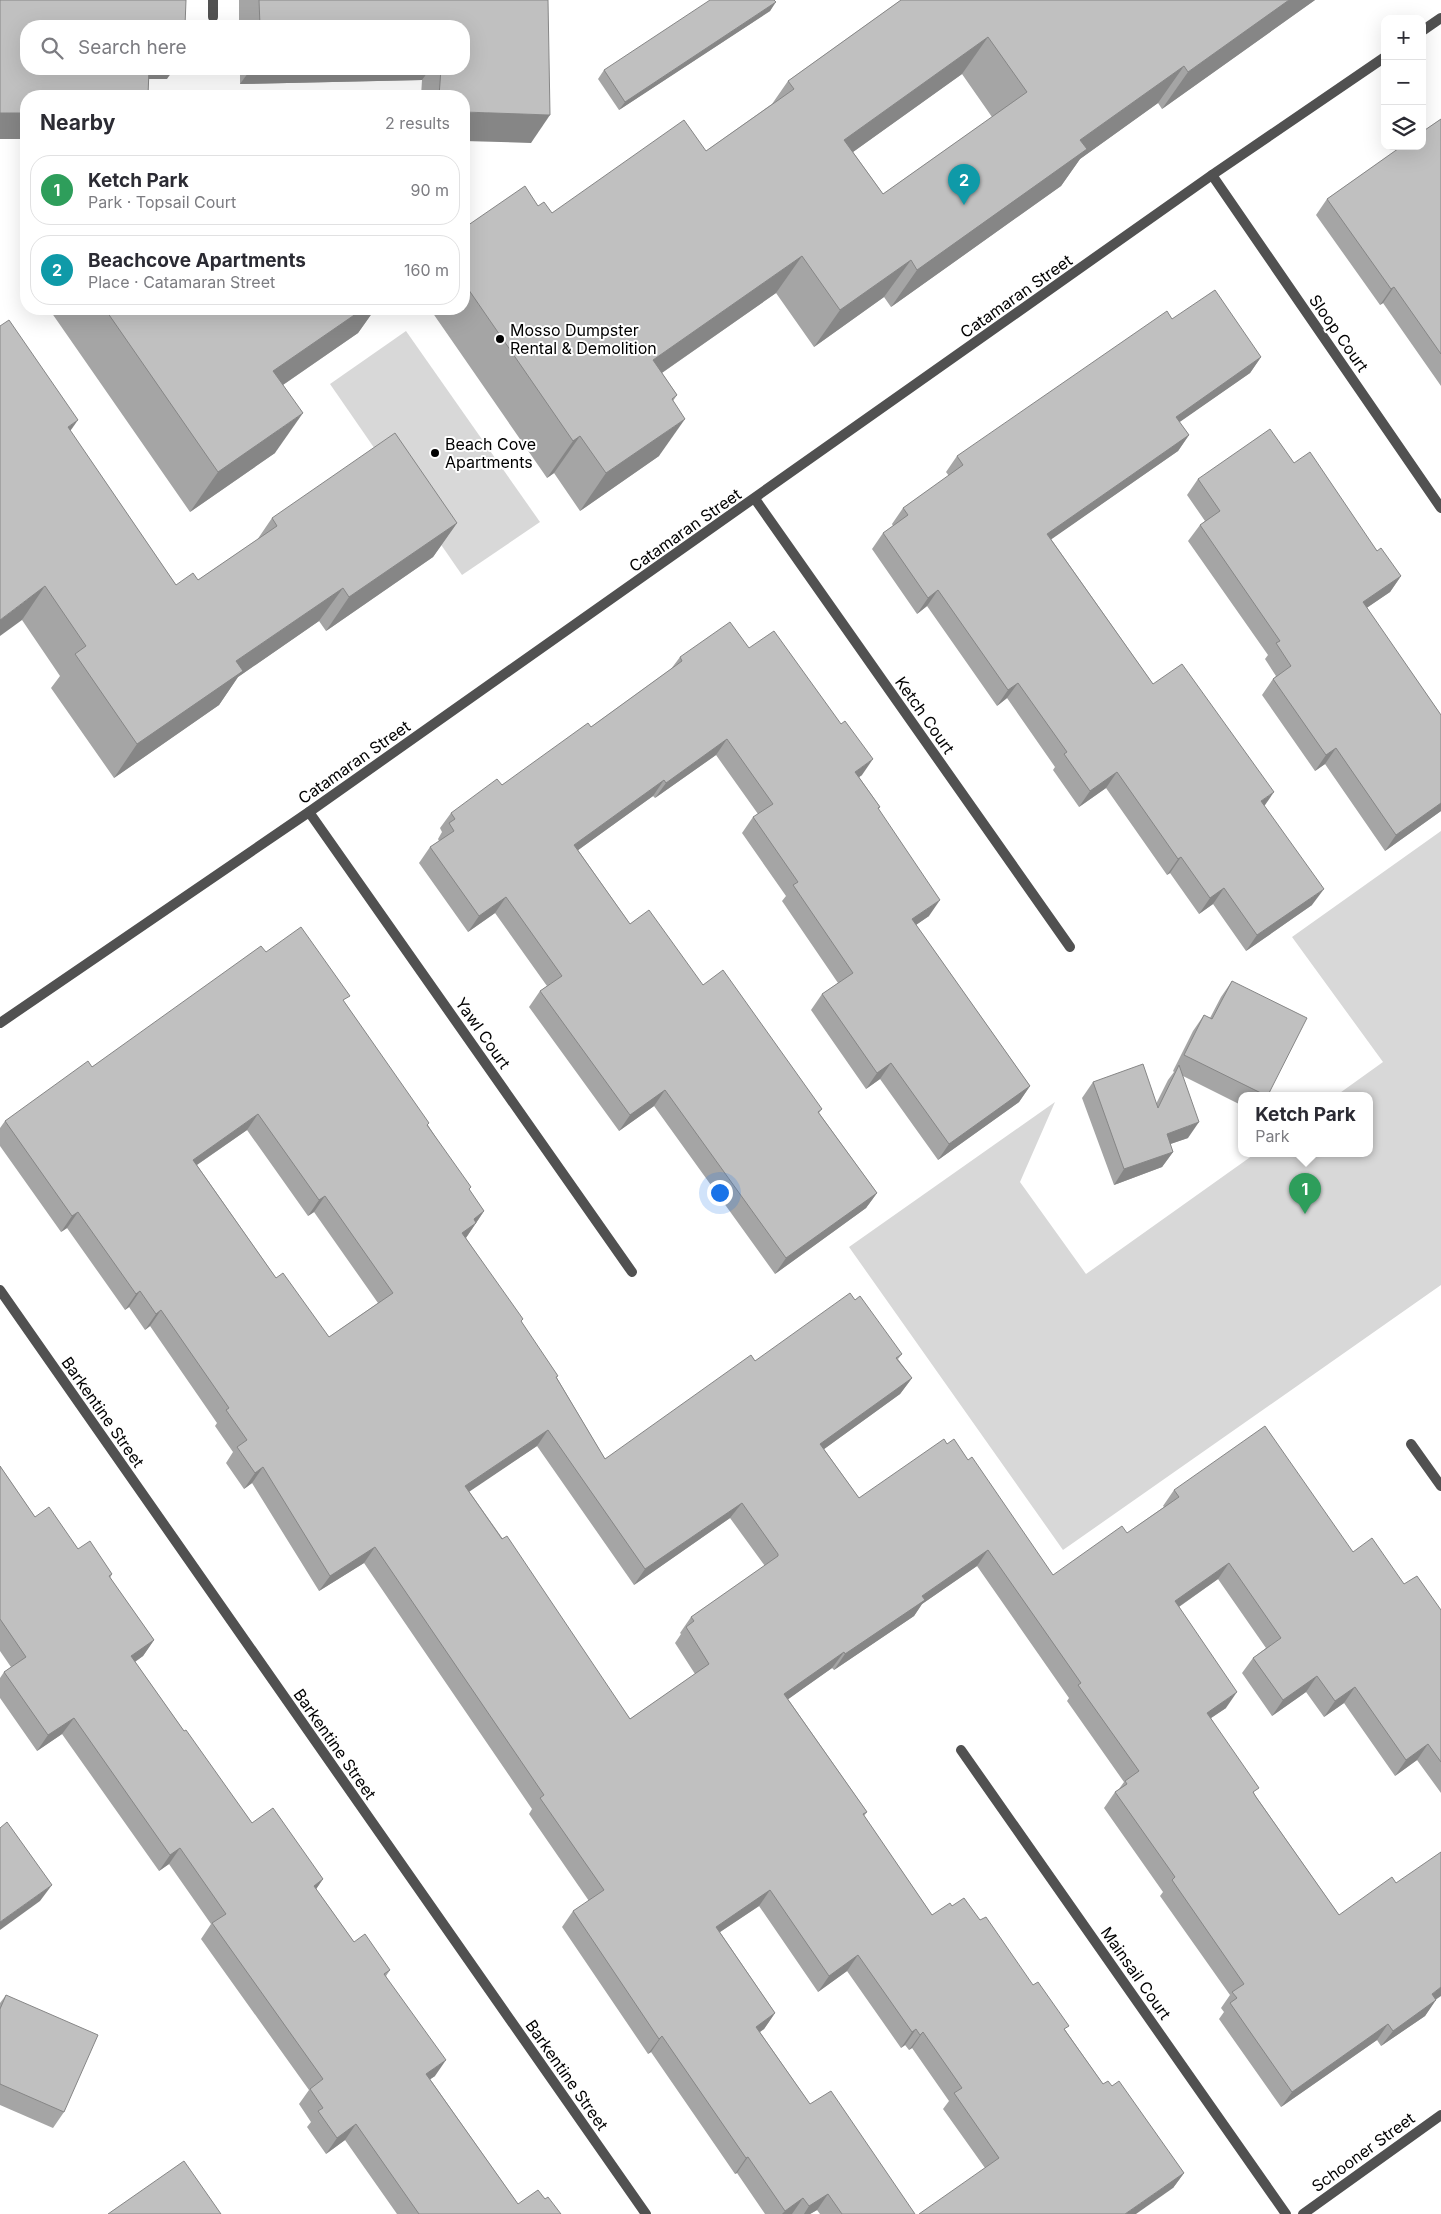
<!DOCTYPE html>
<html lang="en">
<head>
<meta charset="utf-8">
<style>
	:root { --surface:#fff; --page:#f7f7f7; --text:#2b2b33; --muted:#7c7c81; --line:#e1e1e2; --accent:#1a73e8 }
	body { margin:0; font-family:Inter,sans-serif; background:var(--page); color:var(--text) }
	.controls { position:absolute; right:15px; top:15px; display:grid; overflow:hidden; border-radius:10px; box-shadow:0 5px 20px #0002 }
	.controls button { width:45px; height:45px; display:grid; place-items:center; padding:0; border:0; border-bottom:1px solid var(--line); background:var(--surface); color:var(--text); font:25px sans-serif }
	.you { position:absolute; left:719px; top:1192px; width:18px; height:18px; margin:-12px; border:4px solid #fff; border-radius:50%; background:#1a73e8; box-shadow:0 0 0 8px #1a73e833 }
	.badge { display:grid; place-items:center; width:32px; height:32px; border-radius:50%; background:var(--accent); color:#fff; font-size:16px; font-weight:700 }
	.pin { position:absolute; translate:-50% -41px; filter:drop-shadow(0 1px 2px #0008) }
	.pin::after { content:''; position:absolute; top:26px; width:18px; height:15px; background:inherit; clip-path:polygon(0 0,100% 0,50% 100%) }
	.popup { position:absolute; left:1238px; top:1092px; width:135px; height:65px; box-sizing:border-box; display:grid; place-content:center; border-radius:10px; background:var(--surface); filter:drop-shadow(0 1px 4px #0005); font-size:16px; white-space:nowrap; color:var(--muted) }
	.popup b { font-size:19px; color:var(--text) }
	.popup::after { content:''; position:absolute; left:50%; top:100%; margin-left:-10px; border:10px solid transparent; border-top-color:var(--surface) }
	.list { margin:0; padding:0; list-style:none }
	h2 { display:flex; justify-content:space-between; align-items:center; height:65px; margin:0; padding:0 20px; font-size:21px }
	h2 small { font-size:16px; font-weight:400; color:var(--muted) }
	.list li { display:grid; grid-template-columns:32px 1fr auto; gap:15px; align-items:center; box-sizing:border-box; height:70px; margin:0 10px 10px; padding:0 10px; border:1px solid var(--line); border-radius:20px }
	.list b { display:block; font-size:19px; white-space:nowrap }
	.list p { margin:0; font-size:16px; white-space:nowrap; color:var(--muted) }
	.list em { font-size:16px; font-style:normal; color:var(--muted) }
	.icon { flex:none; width:28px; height:28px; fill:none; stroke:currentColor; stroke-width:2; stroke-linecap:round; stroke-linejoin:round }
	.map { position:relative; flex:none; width:1441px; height:2214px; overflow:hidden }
	.search { position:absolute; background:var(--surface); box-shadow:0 5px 20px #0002; left:20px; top:20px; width:450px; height:55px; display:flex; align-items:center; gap:12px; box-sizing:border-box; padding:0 18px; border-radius:20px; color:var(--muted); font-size:19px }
	.panel { position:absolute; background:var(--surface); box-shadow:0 5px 20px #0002; left:20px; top:90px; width:450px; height:225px; border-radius:20px }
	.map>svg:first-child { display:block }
	.green { fill:#d8d8d8 }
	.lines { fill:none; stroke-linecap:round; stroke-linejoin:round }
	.service { stroke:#515151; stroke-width:10 }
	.minor { stroke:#515151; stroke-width:10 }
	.wall { fill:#a5a5a5; fill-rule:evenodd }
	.shaded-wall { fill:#868686 }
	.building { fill:#c0c0c0; stroke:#868686; fill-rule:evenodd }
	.poi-dot { fill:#000; stroke:#fff; stroke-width:2 }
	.labels { text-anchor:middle; stroke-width:4; stroke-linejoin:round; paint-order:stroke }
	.street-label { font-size:16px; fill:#000; stroke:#fff }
	.poi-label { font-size:16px; fill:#000; stroke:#fff; text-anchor:start }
</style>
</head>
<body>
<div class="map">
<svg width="1441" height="2214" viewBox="0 0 1441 2214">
	<rect width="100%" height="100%" fill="#fff"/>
	<g class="green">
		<path d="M406,331L540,522L462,575L330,384Z"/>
		<path d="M1441,831V1285L1063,1550L849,1247L1055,1102L1020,1182L1086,1274L1256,1153H1369V1095H1337L1383,1062L1292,937Z"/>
	</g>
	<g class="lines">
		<path class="service" d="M213,17V0"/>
		<g class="minor">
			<path d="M1422,31L1441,18"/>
			<path d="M1212,175L1441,508"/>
			<path d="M755,499L1070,947"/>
			<path d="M309,812L632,1272"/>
			<path d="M0,1023L309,812L1212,175L1385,57"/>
			<path d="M0,1290L646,2214"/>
			<path d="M1411,1444L1441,1486"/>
			<path d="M961,1750L1286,2214"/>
			<path d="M1303,2214L1441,2115"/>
		</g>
	</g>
	<g class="wall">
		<path d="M239,0H548L531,143L464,96H421L422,80L240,84V69H464V26H239Z"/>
		<path d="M901,0H1315L1162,109L1158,103L1080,159L1061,186L891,307L884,297L814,347L776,293L662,373L677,395L673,401L659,456L580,511L554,473L547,478L430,309H464V228L538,206L552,213L706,151L772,104L788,81ZM962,74L992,117L883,194L853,152Z"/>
		<path d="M775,2L770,11L619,110L598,79L604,70Z"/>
		<path d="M1441,119V386L1383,303L1380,305L1316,215L1327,199Z"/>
		<path d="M49,309H375L358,333L283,385L275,453L190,512Z"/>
		<path d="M1172,319L1261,357L1250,373L1179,422L1189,435L1178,451L1051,539L1153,684L1264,805L1312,905L1246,951L1213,904L1199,914L1170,873L1167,875L1106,788L1079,807L1053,770L1055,767L1007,698L997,706L927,606L917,614L872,549L883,533L893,526L892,524L903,508L949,476L946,472L957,456Z"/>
		<path d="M70,431L176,585L198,580L257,540L272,518L457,523L433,557L326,631L319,621L238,677L219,705L114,778L51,688L60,676L22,620Z"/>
		<path d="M1294,463L1401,576L1390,592L1366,608L1441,715V811L1385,851L1325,764L1315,771L1262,695L1273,679L1276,676L1265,659L1268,655L1188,541L1200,525L1205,521L1187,495L1198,479Z"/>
		<path d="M749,648L862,775L859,777L880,807L878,809L929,916L916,925L1030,1086L1019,1102L938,1160L880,1079L866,1089L811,1010L822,994L838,983L782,901L786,896L742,833L753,817L758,814L716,755L655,798L653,796L578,850L630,924L703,985L822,1109L819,1113L877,1193L866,1208L775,1274L654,1106L619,1131L529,1007L540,991L547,986L495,913L468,932L419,863L430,847L439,841L438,839L442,832L440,828L451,813L502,785L591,727L671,669L680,657Z"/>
		<path d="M266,952L345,1003L428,1125L469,1190L484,1211L466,1238L521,1321L557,1378L605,1459L755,1361L855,1300L902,1354L898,1359L912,1378L900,1394L824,1449L859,1498L947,1444L968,1460L1053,1575L1127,1533L1164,1507L1163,1506L1174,1490L1353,1552L1404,1584L1441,1610V1793L1417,1760L1395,1776L1344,1703L1324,1717L1306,1692L1272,1716L1242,1673L1253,1658L1266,1648L1218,1579L1179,1607L1226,1708L1211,1718L1255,1795L1339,1915L1436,1999L1425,2016L1381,2046L1377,2040L1281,2107L1219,2019L1224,2012L1221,2008L1230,1995L1160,1896L1163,1892L1104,1808L1115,1792L1119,1789L1124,1782L1067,1701L1069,1698L977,1566L922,1604L914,1616L834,1670L832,1668L788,1699L867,1812L864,1816L932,1915L952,1906L980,1920L1066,2031L1103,2084L1112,2086L1184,2173L1173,2188L985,2168L943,2109L949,2101L912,2048L909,2050L905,2045L901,2048L847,1971L818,1992L759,1906L720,1932L775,2013L764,2029L760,2032L810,2104L915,2214H820L817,2210L810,2214H765L737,2173L735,2174L651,2052L648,2054L562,1927L573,1911L589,1901L529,1814L532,1809L364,1563L319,1591L252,1483L244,1489L226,1463L233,1452L215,1426L217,1423L150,1326L145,1330L129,1307L125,1310L67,1228L61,1232L0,1146V1128L5,1121L92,1067ZM247,1130L308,1216L314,1212L378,1303L329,1337L276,1278L197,1165ZM537,1446L634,1585L730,1518L765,1566L691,1617L680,1633L681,1634L675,1643L695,1674L630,1719L469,1491Z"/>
		<path d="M1232,981L1268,1095H1241V1105L1183,1076L1188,1138L1170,1144L1173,1152L1162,1167L1114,1185L1082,1098L1093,1082L1156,1104L1168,1080L1174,1072L1173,1071L1193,1031L1204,1015L1210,1018L1221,997Z"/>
		<path d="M0,1466L35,1517L112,1574L110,1578L154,1640L143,1656L135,1662L184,1731L252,1823L323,1879L316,1889L354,1942L390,1970L386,1976L435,2076L430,2079L518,2204L545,2199L561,2214H397L345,2140L326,2154L307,2127L311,2122L299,2104L309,2090L201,1939L211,1924L169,1864L159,1871L62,1734L37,1751L0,1698V1678L4,1672L11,1667L0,1651Z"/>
		<path d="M6,1995L64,2112L53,2128L0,2105V2003Z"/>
	</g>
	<g class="shaded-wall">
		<path d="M1289,0H1315L1162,109L1188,72Z"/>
		<path d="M776,2L770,11L619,110L625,102Z"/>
		<path d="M988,37L962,74L818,177L844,140Z"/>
		<path d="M1184,66L1158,103L1080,159L1061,186L891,307L917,270L1080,140Z"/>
		<path d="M138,69H174L167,79H131Z"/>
		<path d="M251,69H430L422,80L240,84Z"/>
		<path d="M464,112L550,115L531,143L464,141Z"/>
		<rect x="0" y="113" width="26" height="26"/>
		<path d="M802,256L776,293L627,397L653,360Z"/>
		<path d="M911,260L884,297L814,347L840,310Z"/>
		<path d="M1394,287L1383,303L1380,305L1391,289Z"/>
		<path d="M363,309H375L358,333L245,411L273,371Z"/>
		<path d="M1261,357L1250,373L1164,433L1176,417Z"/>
		<path d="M303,413L275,453L190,512L218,472Z"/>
		<path d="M685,419L659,456L580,511L606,473Z"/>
		<path d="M78,420L54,454L68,427Z"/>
		<path d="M1189,435L1178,451L1036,550L1047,534Z"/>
		<path d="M580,436L554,473L547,478L573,441Z"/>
		<path d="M457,523L433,557L326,631L349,597Z"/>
		<path d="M1401,576L1390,592L1352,618L1363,602Z"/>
		<path d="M45,586L22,620L0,636V620Z"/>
		<path d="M343,588L319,621L238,677L219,705L114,778L137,744L236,661Z"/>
		<path d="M938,590L927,606L917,614L928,598Z"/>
		<path d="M1018,683L1007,698L997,706L1008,690Z"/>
		<path d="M727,739L716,755L655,798L666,783Z"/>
		<path d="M1336,748L1325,764L1315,771L1326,755Z"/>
		<path d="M873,759L862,775L844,788L855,772Z"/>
		<path d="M1117,772L1106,788L1079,807L1090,791Z"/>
		<path d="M664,780L653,796L563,861L574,845Z"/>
		<path d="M1274,792L1263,808L1261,801Z"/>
		<path d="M1441,803V811L1385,851L1396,835Z"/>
		<path d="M1181,857L1170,873L1167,875L1178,859Z"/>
		<path d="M1224,888L1213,904L1199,914L1210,898Z"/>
		<path d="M1324,889L1312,905L1246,951L1257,935Z"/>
		<path d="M506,897L495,913L468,932L479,916Z"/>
		<path d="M940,900L929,916L901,935L912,919Z"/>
		<path d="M891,1063L880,1079L866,1089L877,1073Z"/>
		<path d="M1030,1086L1019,1102L938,1160L949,1144Z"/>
		<path d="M665,1090L654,1106L619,1131L630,1115Z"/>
		<path d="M258,1114L247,1130L182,1175L193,1160Z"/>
		<path d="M1199,1122L1188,1138L1156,1149L1167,1134Z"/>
		<path d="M1173,1152L1162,1167L1114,1185L1124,1169Z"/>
		<path d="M877,1193L866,1208L775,1274L786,1258Z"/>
		<path d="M325,1196L314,1212L308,1216L319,1200Z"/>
		<path d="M484,1211L476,1223L465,1239L462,1233L474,1219Z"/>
		<path d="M78,1212L67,1228L61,1232L72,1216Z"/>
		<path d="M140,1291L129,1307L125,1310L136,1294Z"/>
		<path d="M161,1310L150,1326L145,1330L156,1314Z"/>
		<path d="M912,1378L900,1394L809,1460L820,1444Z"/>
		<path d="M548,1430L537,1446L454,1502L465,1486Z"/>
		<path d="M263,1467L252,1483L244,1489L255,1473Z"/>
		<path d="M742,1503L730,1518L634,1585L645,1569Z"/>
		<path d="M375,1547L364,1563L319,1591L330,1576Z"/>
		<path d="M988,1550L977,1566L922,1604L914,1616L834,1670L845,1654L922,1596Z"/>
		<path d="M1229,1563L1218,1579L1164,1617L1175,1601Z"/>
		<path d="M154,1640L143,1656L120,1672L131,1656Z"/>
		<path d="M844,1652L832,1668L773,1710L784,1694Z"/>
		<path d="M1317,1676L1306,1692L1272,1716L1283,1700Z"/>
		<path d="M1355,1687L1344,1703L1324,1717L1335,1701Z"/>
		<path d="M1237,1692L1226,1708L1196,1728L1207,1713Z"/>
		<path d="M74,1718L62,1734L37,1751L48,1735Z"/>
		<path d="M1428,1744L1417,1760L1395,1776L1406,1760Z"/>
		<path d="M180,1848L169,1864L159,1871L170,1855Z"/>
		<path d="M323,1879L312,1895L314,1886Z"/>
		<path d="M52,1885L40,1901L0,1930V1922Z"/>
		<path d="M770,1890L759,1906L705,1942L716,1927Z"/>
		<path d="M858,1955L847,1971L818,1992L829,1976Z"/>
		<path d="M1441,1987V1996L1421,2010L1432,1994Z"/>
		<path d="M1436,2000L1425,2016L1381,2046L1393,2031Z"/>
		<path d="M775,2013L764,2029L745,2042L756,2027Z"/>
		<path d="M1388,2024L1377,2040L1281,2107L1292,2092Z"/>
		<path d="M916,2029L905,2045L901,2048L912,2032Z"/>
		<path d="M923,2032L912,2048L909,2050L920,2035Z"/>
		<path d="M662,2036L651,2052L648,2054L659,2039Z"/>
		<path d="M446,2060L435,2076L415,2090L426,2074Z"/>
		<path d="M356,2124L345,2140L326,2154L337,2138Z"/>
		<path d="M748,2157L737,2173L735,2174L746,2158Z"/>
		<path d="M1184,2173L1173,2188L1136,2214H1125Z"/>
		<path d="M828,2194L817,2210L810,2214H804L809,2206Z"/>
		<path d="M803,2198L792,2214H782L785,2211Z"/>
	</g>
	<g class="building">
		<path d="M0,0H186L185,26H26V69H149L148,96H26V113H0Z"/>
		<path d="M259,0H548L550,115L464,112V96H439L441,69H464V26H260Z"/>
		<path d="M710,0H774L776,2L625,102L604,70Z"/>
		<path d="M901,0H1289L1188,72L1184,66L1080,140L1087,149L917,270L911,260L840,310L802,256L653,360L677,395L672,399L685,419L606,473L580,436L573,441L464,283V228L525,186L538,206L544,202L552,213L684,120L706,151L794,89L788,81ZM988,37L1027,92L883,194L844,140Z"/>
		<path d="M1441,119V354L1394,287L1391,289L1327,199L1402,146H1422V132Z"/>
		<path d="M1215,290L1261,357L1176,417L1189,435L1047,534L1153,684L1182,664L1274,792L1261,801L1324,889L1257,935L1224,888L1210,898L1181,857L1178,859L1117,772L1090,791L1064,754L1067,752L1018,683L1008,690L938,590L928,598L883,533L908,515L903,508L963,465L957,456L1167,311L1172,319Z"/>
		<path d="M105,309H363L273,371L303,413L218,472Z"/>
		<path d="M9,320L78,420L68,427L176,585L193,573L198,580L277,526L272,518L395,433L457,523L349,597L343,588L236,661L243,671L137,744L75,654L86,646L45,586L0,620V326Z"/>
		<path d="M1270,429L1294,463L1310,452L1377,551L1381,548L1401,576L1363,602L1441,715V803L1396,835L1336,748L1326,755L1273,679L1291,666L1276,643L1280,641L1200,525L1220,511L1198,479Z"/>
		<path d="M730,622L749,648L774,631L841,724L845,721L873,759L855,772L880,807L878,808L940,900L912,919L1030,1086L949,1144L891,1063L877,1073L822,994L853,973L793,885L798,882L753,817L773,804L727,739L666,783L664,780L574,845L630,924L649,910L703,985L723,970L822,1109L818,1112L877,1193L786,1258L665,1090L630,1115L540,991L562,976L506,897L479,916L430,847L454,831L449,823L455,819L451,813L497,779L502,785L588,723L591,727L682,661L680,657Z"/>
		<path d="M301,927L350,996L343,1000L429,1123L427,1125L471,1187L469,1189L484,1211L474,1219L476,1223L462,1233L523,1319L521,1321L558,1376L556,1377L605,1459L751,1355L755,1361L850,1293L855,1300L860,1296L902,1354L896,1358L912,1378L820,1444L859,1498L944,1439L947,1444L954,1439L968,1460L972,1457L1053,1575L1122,1526L1127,1533L1179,1497L1174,1490L1265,1426L1353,1552L1372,1538L1404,1584L1417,1576L1441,1610V1762L1428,1744L1406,1760L1355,1687L1335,1701L1317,1676L1283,1700L1253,1658L1281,1638L1229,1563L1175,1601L1237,1692L1207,1713L1259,1788L1253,1792L1256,1797L1339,1915L1392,1877L1396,1883L1441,1852V1987L1432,1994L1436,2000L1393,2031L1388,2024L1292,2092L1230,2003L1237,1998L1232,1992L1244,1984L1172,1880L1175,1877L1115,1792L1127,1784L1125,1781L1139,1771L1078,1685L1081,1683L988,1550L922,1596L925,1600L845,1654L844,1652L784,1694L867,1812L863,1814L932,1915L950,1903L952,1906L964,1898L980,1920L986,1917L1033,1985L1038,1982L1069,2026L1064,2029L1103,2084L1108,2081L1112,2086L1119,2081L1184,2173L1125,2214H919L999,2158L954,2093L962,2088L923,2032L920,2035L916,2029L912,2032L858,1955L829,1976L770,1890L716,1927L775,2013L756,2027L810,2104L831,2091L915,2214H842L828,2194L809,2206L803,2198L785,2211L748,2157L746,2158L662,2036L659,2039L573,1911L604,1890L540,1798L544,1795L375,1547L330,1576L263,1467L255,1473L237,1447L247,1440L226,1410L229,1408L161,1310L156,1314L140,1291L136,1294L78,1212L72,1216L5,1121L88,1061L92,1067L261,946L266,952ZM258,1114L319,1200L325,1196L393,1293L329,1337L283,1273L276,1278L193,1160ZM548,1430L645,1569L742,1503L778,1554V1556L691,1617L694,1621L686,1627L709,1664L630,1719L507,1536L502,1539L465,1486Z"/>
		<path d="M1232,981L1307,1018L1268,1095H1265L1184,1055L1204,1015L1212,1019Z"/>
		<path d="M1143,1064L1158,1108L1179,1065L1199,1122L1167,1134L1173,1152L1124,1169L1093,1082Z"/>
		<path d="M0,1466L35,1517L49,1507L78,1549L90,1541L112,1574L109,1576L154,1640L131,1656L184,1731L186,1730L252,1823L273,1808L323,1879L314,1886L354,1942L365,1934L390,1970L384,1974L446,2060L426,2074L518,2204L538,2190L545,2199L548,2197L561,2214H419L356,2124L337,2138L318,2111L323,2108L310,2089L323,2079L212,1923L226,1914L180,1848L170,1855L74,1718L48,1735L4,1672L26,1657L0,1619Z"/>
		<path d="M7,1822L52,1885L0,1922V1828Z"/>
		<path d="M6,1995L98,2035L64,2112L0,2084V2009Z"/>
		<path d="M184,2161L221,2214H108Z"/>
	</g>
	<g class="poi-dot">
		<circle cx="500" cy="339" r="5"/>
		<circle cx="435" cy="453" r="5"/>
	</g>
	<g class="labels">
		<g class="street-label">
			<text transform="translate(1016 296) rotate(-35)" y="6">Catamaran Street</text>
			<text transform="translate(1339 333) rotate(55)" y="6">Sloop Court</text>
			<text transform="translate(685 530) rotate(-35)" y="6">Catamaran Street</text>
			<text transform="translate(925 715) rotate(55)" y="6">Ketch Court</text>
			<text transform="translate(354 762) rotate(-35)" y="6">Catamaran Street</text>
			<text transform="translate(483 1033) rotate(55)" y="6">Yawl Court</text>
			<text transform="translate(103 1412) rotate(55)" y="6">Barkentine Street</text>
			<text transform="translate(335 1744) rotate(55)" y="6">Barkentine Street</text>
			<text transform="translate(1136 1973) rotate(55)" y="6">Mainsail Court</text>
			<text transform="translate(567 2075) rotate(55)" y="6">Barkentine Street</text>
			<text transform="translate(1363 2152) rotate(-36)" y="6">Schooner Street</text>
		</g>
		<g class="poi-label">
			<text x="510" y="336">Mosso Dumpster<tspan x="510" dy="18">Rental &amp; Demolition</tspan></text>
			<text x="445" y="450">Beach Cove<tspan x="445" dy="18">Apartments</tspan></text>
		</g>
	</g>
</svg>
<div class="controls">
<button>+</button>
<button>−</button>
<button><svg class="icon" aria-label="layers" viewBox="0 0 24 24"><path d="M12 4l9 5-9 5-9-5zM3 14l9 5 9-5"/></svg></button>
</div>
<div class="you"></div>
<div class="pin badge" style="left:1305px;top:1214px;background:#2e9e5b">1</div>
<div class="popup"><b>Ketch Park</b>Park</div>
<div class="pin badge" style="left:964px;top:205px;background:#0f9aa8">2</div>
<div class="search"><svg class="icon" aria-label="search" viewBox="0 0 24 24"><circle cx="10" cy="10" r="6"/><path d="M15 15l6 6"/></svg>Search here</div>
<section class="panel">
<h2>Nearby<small>2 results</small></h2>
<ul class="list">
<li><span class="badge" style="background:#2e9e5b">1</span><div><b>Ketch Park</b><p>Park · Topsail Court</p></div><em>90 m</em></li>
<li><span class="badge" style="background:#0f9aa8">2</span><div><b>Beachcove Apartments</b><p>Place · Catamaran Street</p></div><em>160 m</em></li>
</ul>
</section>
</div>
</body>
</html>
